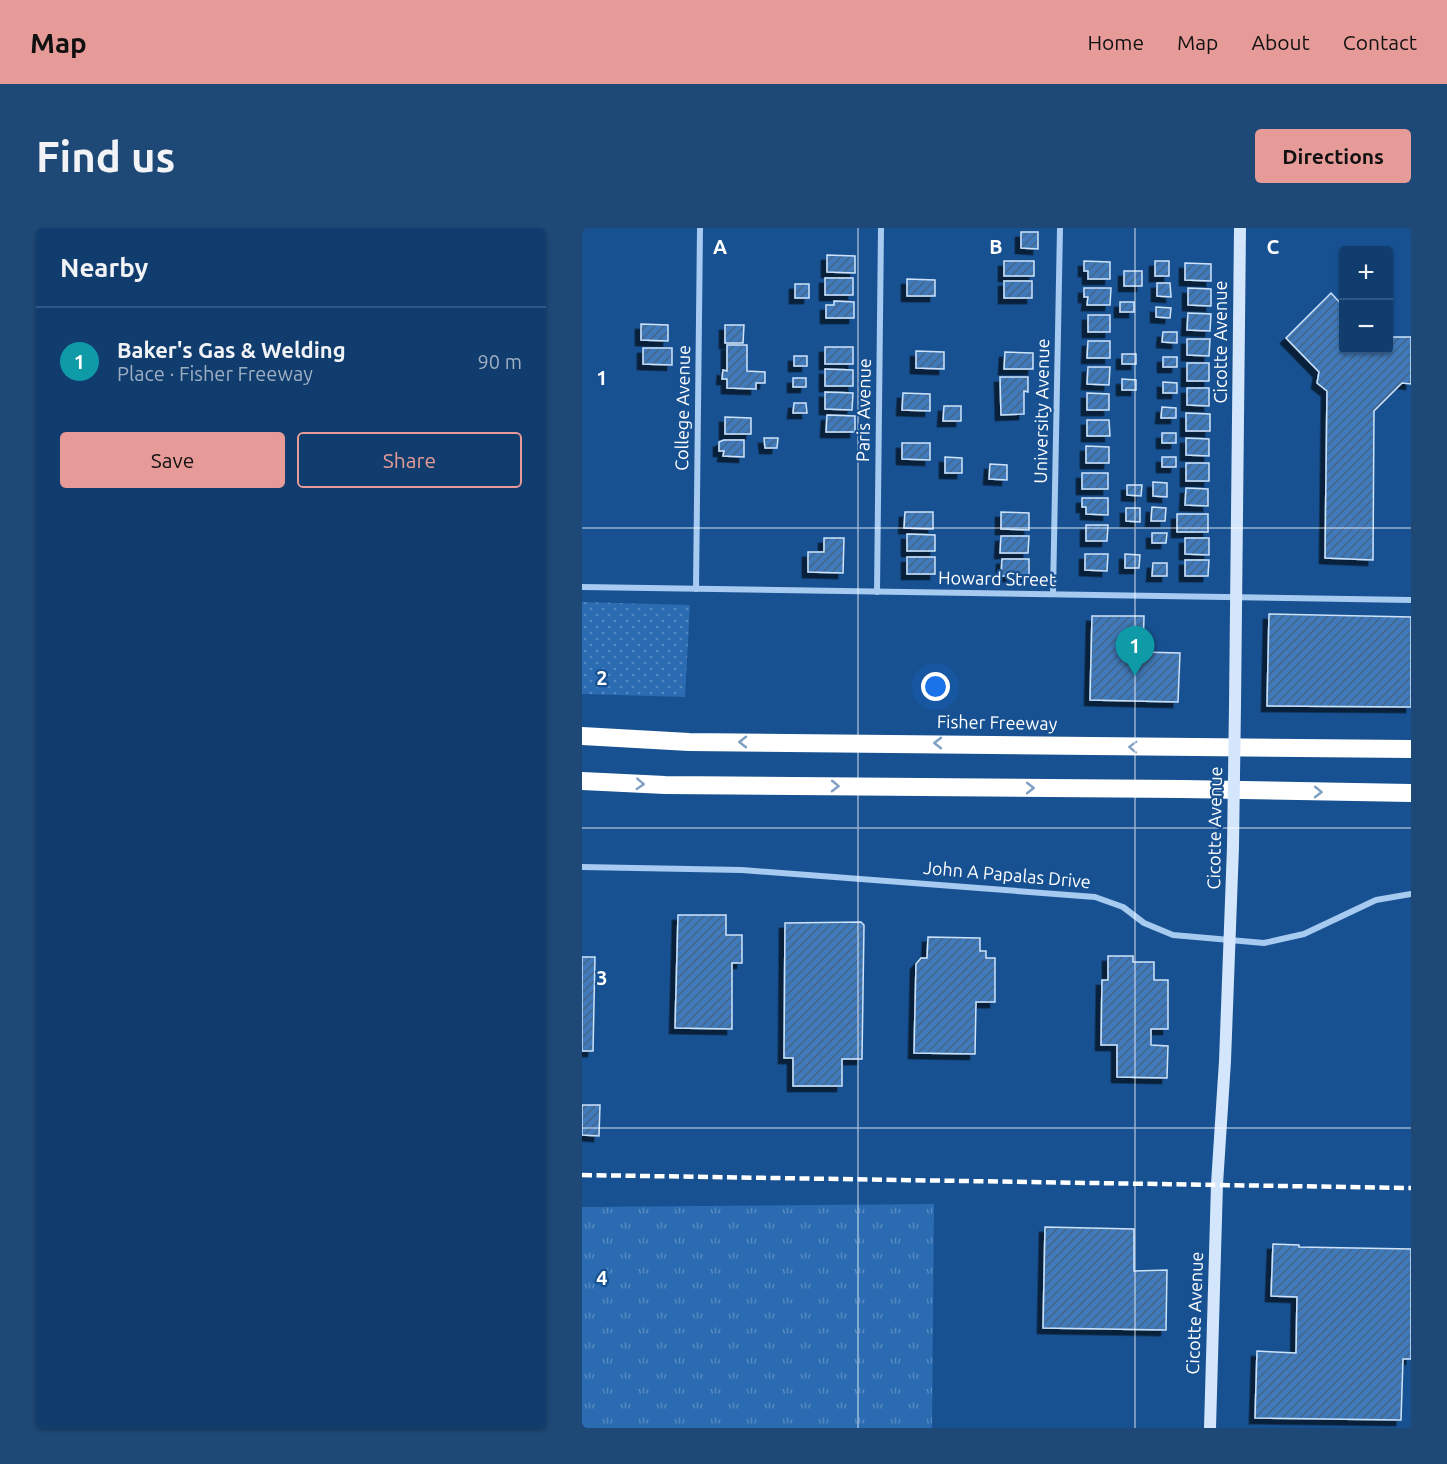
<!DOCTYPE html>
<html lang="en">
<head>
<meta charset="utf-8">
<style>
	:root { --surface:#113d6e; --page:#1e4876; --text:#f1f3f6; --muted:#9caec2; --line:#305681; --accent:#e69b98 }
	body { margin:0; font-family:Ubuntu,sans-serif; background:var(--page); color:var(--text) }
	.controls { position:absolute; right:18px; top:18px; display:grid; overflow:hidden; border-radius:6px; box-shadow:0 2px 4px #0004 }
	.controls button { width:54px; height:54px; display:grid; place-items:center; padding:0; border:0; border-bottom:2px solid var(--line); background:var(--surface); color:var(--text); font:30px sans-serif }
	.you { position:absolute; left:354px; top:459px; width:21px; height:21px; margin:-15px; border:4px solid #fff; border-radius:50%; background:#1a73e8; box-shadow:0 0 0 9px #1a73e833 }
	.badge { display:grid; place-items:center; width:39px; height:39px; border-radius:50%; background:var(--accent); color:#fff; font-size:20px; font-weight:700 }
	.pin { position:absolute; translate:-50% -50px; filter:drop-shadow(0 2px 3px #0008) }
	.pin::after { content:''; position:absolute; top:32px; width:21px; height:18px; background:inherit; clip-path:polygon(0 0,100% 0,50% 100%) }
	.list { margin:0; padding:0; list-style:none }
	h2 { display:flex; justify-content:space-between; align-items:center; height:78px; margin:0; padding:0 24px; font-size:26px }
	h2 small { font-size:20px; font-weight:400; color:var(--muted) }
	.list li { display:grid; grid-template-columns:39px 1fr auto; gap:18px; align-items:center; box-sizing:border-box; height:108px; padding:0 24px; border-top:2px solid var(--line) }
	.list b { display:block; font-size:22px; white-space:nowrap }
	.list p { margin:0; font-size:20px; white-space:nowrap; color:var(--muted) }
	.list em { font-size:20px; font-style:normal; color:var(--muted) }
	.actions { display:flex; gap:12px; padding:18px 24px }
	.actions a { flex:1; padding:14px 0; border:2px solid var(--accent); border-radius:6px; text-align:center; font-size:21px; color:var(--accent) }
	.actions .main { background:var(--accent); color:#111 }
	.map { position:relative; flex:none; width:829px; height:1200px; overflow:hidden; border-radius:6px }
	header { display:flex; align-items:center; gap:36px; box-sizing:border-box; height:84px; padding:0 30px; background:var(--accent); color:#111 }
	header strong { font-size:28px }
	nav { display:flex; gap:33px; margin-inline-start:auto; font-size:21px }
	.intro { display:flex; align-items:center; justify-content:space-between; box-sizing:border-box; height:144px; padding:0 36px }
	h1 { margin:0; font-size:42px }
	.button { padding:15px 27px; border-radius:6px; background:var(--accent); color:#111; font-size:21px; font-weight:700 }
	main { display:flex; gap:36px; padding:0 36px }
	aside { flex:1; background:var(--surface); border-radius:6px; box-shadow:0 2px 4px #0004 }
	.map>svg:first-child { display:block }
	.grass { fill:url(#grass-dots) }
	.park { fill:url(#park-tufts) }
	.building { fill:url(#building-hatch); stroke:#cde3fb; stroke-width:1.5; filter:url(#shadow) }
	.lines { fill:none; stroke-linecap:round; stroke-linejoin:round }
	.street { stroke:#a6caf0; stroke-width:6 }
	.secondary { stroke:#d4e6fb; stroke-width:12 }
	.highway { stroke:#fff; stroke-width:18 }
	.rail { stroke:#fff; stroke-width:4.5; stroke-dasharray:10 4.5; stroke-linecap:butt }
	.secondary-bridge { stroke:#d4e6fb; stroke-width:12 }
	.oneway { stroke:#7f9fc3 }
	.grid { fill:none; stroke:#fff; stroke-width:1.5; stroke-opacity:0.55 }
	.labels { text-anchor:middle; stroke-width:4.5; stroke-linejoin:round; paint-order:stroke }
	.street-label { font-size:18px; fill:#fff; stroke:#175192 }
	.grid-label { font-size:20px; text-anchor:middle; font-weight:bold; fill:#fff; stroke:#175192; stroke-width:4.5; stroke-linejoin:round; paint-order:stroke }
</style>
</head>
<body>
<header>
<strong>Map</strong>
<nav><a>Home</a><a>Map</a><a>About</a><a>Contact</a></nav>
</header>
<div class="intro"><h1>Find us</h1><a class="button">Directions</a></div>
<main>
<aside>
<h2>Nearby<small></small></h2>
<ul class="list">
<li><span class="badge" style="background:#0f9aa8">1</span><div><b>Baker's Gas &amp; Welding</b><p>Place · Fisher Freeway</p></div><em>90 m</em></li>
</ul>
<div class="actions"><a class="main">Save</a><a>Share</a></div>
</aside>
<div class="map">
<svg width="829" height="1200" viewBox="0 0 829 1200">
	<defs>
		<pattern id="grass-dots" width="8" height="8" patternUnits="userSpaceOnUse" patternTransform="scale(1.5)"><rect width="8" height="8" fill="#2a6bb1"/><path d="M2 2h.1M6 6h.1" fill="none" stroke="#5589c1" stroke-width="1.8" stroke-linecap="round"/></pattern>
		<pattern id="park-tufts" width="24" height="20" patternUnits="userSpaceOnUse" patternTransform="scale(1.5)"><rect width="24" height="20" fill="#2a6bb1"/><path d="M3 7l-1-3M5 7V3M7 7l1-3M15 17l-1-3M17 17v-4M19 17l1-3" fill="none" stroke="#5589c1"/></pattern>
		<pattern id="building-hatch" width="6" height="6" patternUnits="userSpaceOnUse" patternTransform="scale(1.5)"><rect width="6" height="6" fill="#407aba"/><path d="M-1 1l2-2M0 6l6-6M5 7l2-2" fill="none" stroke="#456588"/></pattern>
		<filter id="shadow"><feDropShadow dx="-5.5" dy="5.5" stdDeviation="0" flood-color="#0009"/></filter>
	</defs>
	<rect width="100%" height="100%" fill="#175192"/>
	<path class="grass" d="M0,374L108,377L103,469L0,466Z"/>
	<path class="park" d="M352,976L350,1200H0V979Z"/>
	<g class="building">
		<path d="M439,4H456V21L439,20Z"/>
		<path d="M245,27L273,28V45L245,44Z"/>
		<rect x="422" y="33" width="30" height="15"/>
		<path d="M502,33L528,34V51H506V43H502Z"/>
		<rect x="573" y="33" width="14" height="15"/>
		<path d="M603,35L629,36V53L603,52Z"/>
		<rect x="542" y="43" width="18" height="15"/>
		<rect x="243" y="50" width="28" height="17"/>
		<path d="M325,51L353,52V68H325Z"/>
		<rect x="422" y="53" width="28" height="17"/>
		<path d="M575,55H588L589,69L575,68Z"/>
		<rect x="213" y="56" width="14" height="14"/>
		<path d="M502,60H529L528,77H505L506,69H502Z"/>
		<path d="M606,60L629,61V78L606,77Z"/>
		<path d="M749,65L762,79V122H806V109H829V156L820,155L792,183L791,332L743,330L745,163L735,155L737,144L704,110Z"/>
		<path d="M252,73L272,74V90H244V77H252Z"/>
		<rect x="538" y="74" width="14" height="10"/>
		<path d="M574,79L589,80L588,90L574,89Z"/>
		<path d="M606,85L629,86L628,103L605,102Z"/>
		<rect x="506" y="87" width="22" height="17"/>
		<path d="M59,96L86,97V113L59,112Z"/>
		<path d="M143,97H162L161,115H143Z"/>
		<path d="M581,104H595V115L580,114Z"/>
		<path d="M605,111H628L627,128L605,127Z"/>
		<path d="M506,113H528V130H505Z"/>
		<path d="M145,117H165V143L183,144V155H174V161L145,160V151H140L141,142L145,143Z"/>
		<rect x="243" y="119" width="28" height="17"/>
		<path d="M61,120H90V137L61,136Z"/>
		<path d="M334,123L362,124V141L334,140Z"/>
		<path d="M423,124L451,125V141H422Z"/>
		<rect x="540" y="126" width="14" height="10"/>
		<rect x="212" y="128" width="13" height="10"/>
		<rect x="581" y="129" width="14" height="10"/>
		<rect x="605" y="135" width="22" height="18"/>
		<path d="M506,139H528L527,157L505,156Z"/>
		<path d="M243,141L271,142V158H243Z"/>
		<path d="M418,149H446V164L442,163V186L419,187Z"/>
		<rect x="211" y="150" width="13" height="9"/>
		<path d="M540,151L554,152V162H540Z"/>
		<path d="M581,154L595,155V165H581Z"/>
		<path d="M605,160H627V178L605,177Z"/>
		<path d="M243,164L271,165L270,182L243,181Z"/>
		<path d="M321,165L348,166V183L320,182Z"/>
		<path d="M505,165L527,166V182H505Z"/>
		<path d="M212,175H224L225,185H211Z"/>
		<path d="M362,178H379V193H361Z"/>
		<path d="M580,179L594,180V190H579Z"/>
		<path d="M604,185L628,186V203H604Z"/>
		<path d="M245,187L273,188V204H244Z"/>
		<path d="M143,189L169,190V206H143Z"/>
		<path d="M505,192H527L528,208H505Z"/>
		<rect x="580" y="205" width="14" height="10"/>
		<path d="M182,210H196L195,220H183Z"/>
		<path d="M604,210L627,211V228L604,227Z"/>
		<path d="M142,212H162V229L141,228L142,223H137V214Z"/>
		<path d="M320,215H348V232L320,231Z"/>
		<path d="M504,218L527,219V235H504Z"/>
		<path d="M363,229L380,230V245H363Z"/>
		<rect x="580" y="229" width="14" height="10"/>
		<rect x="604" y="235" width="23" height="18"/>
		<path d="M408,236L425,237V252L407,251Z"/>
		<rect x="500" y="245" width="26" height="16"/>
		<path d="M571,254L585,255V269L571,268Z"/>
		<path d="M545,257H560L559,268L545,267Z"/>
		<path d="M604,260L626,261V278L603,277Z"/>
		<path d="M500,270H526V287L504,286V279H500Z"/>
		<path d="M570,279L584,280L583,293H569Z"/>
		<path d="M544,280H558V294L544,293Z"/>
		<path d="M323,284H351V301L322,300Z"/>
		<path d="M419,284L447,285V302L419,301Z"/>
		<rect x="595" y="286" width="31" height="18"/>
		<path d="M504,297H526L525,313H504Z"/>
		<path d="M570,305H585L584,315H570Z"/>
		<path d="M325,306L353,307V323H325Z"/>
		<path d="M419,308H447L446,325H418Z"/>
		<path d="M242,310H262L261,345L226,344V324H242Z"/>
		<path d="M603,310H627V327L603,326Z"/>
		<path d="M503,326H526L525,343L503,342Z"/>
		<path d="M543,326L558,327L557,340H543Z"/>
		<rect x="325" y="329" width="28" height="17"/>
		<path d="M420,331H447V348H419Z"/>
		<path d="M603,332H627L626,348H603Z"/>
		<path d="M571,335H585V348H570Z"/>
		<path d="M687,386L829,389V479L685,478Z"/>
		<path d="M510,388H562L561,424L598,425L596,474L508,472Z"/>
		<path d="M96,687H144V707H160V735H150V801L93,800Z"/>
		<path d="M279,694L282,697L280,831H260V858H211V830H202L203,695Z"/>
		<path d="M346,709L398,710V723H404V730H413V774H394L393,826L332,825L334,736L339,730H345Z"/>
		<path d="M526,728H551V734H572V752H586V801H569V817L586,818L585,850L535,849V817H519L520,752H526Z"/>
		<path d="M0,729H13L11,823H0Z"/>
		<path d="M0,877H18L17,908L0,907Z"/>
		<path d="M463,999L552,1001V1043L585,1042L584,1102L461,1100Z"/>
		<path d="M691,1016L717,1017V1019L829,1021V1131H821L819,1192L673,1190L675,1123L714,1125L715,1069L689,1068Z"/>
	</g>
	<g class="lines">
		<g class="street">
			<path d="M0,359L829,372"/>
			<path d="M114,361L118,0"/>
			<path d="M295,364L299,0"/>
			<path d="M471,366L478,0"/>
			<path d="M0,639L160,642L513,669L541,679L562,695L591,707L682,715L722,706L794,672L829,666"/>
		</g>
		<g class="secondary">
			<path d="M653,477L658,0"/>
			<path d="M628,1200L635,956L643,833L651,619"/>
		</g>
		<g class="highway">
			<path d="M0,508L107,514L829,521"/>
			<path d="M0,553L83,557L600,561L829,565"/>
		</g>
		<path class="rail" d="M0,947L829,960"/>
		<path class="secondary-bridge" d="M651,619L653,477"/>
	</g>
	<defs><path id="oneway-chevron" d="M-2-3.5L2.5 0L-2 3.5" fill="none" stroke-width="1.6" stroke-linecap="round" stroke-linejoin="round" transform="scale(1.5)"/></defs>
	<g class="oneway">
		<use href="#oneway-chevron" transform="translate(161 514) rotate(-180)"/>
		<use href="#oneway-chevron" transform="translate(356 515) rotate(-180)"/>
		<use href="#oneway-chevron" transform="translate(551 519) rotate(-178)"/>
		<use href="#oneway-chevron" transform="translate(58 556) rotate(3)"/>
		<use href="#oneway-chevron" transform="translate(253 558) rotate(1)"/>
		<use href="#oneway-chevron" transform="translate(448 560)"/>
		<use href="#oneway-chevron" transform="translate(736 564) rotate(1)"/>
	</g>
	<path class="grid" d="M276,0V1200M553,0V1200M0,300H829M0,600H829M0,900H829"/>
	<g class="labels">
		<g class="street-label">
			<text transform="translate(639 114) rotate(-90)" y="6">Cicotte Avenue</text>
			<text transform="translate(101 180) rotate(-89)" y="6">College Avenue</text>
			<text transform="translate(282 182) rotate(-89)" y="6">Paris Avenue</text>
			<text transform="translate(460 183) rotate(-89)" y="6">University Avenue</text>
			<text transform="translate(415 351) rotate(1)" y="6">Howard Street</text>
			<text transform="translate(415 495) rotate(1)" y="6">Fisher Freeway</text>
			<text transform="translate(633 600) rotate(-89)" y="6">Cicotte Avenue</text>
			<text transform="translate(425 647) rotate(5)" y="6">John A Papalas Drive</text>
			<text transform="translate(613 1085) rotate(-88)" y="6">Cicotte Avenue</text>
		</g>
	</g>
	<g class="grid-label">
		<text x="138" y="26">A</text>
		<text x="414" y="26">B</text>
		<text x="691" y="26">C</text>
		<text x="20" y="157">1</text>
		<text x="20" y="457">2</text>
		<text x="20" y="757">3</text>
		<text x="20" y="1057">4</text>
	</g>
</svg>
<div class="controls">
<button>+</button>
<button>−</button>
</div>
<div class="you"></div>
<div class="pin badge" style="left:553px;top:448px;background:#0f9aa8">1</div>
</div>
</main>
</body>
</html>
